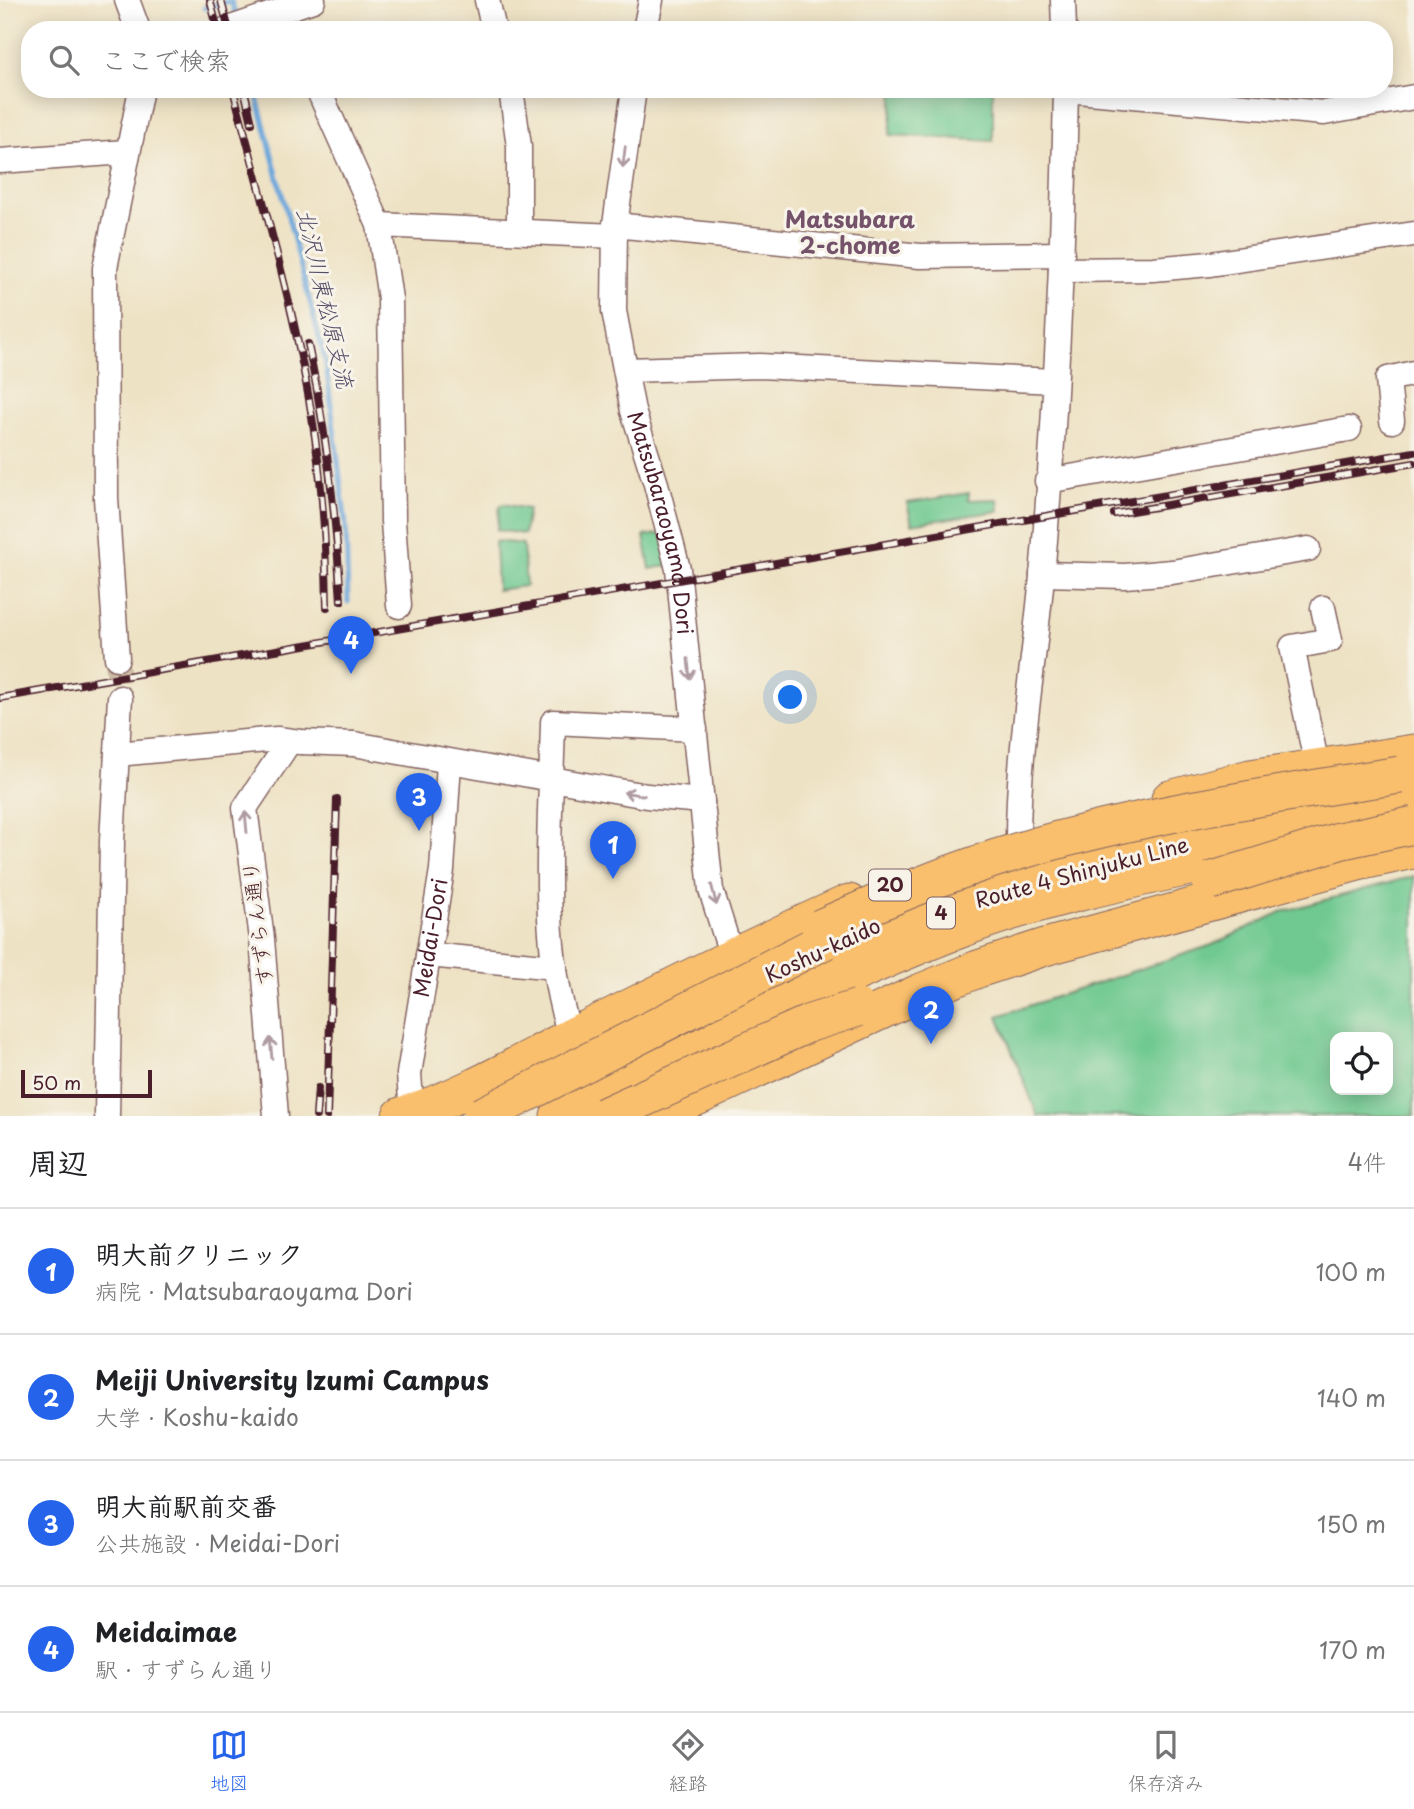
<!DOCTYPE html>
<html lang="ja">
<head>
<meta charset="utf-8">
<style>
	:root { --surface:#fff; --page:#f2f2f2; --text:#202124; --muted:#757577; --line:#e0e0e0; --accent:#2563eb }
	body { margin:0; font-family:"Playpen Sans","Klee One",sans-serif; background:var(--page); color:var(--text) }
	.controls { position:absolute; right:21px; bottom:21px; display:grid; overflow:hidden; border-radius:14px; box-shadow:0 4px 18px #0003 }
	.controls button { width:63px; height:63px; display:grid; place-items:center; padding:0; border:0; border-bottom:2px solid var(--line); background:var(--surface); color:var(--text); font:35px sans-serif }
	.scale { position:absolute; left:21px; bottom:18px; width:131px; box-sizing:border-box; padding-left:7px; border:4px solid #4a1f2b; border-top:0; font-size:19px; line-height:24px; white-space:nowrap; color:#4a1f2b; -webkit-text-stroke:5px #f7f3e8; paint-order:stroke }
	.you { position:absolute; left:791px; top:698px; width:24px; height:24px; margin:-18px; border:5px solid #fff; border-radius:50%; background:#1a73e8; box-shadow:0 0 0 10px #1a73e833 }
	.badge { display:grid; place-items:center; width:46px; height:46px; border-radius:50%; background:var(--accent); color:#fff; font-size:23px; font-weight:700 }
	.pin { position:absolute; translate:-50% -58px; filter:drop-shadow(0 2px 4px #0008) }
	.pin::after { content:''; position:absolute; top:37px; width:24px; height:21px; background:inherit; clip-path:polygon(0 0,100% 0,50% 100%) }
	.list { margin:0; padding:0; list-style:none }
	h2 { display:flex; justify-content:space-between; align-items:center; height:91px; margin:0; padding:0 28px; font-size:30px }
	h2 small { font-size:23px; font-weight:400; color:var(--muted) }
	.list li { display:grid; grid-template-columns:46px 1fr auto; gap:21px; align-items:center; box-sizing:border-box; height:126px; padding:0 28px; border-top:2px solid var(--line) }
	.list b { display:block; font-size:26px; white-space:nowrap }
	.list p { margin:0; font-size:23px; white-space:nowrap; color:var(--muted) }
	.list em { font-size:23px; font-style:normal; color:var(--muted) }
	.icon { flex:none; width:38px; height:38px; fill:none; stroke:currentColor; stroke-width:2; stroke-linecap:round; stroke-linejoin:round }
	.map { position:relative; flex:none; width:1414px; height:1116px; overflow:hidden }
	.search { position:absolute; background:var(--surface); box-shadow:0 4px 18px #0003; left:21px; right:21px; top:21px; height:77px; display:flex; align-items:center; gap:18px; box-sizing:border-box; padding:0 24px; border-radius:28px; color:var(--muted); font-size:26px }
	.sheet { height:595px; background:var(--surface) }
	nav { display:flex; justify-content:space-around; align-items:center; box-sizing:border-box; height:98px; border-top:2px solid var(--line); background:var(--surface); font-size:19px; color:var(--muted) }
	nav a { display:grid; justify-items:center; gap:4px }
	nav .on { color:var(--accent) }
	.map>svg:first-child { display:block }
	.green { fill:#6fc990; stroke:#5c745e; stroke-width:2; fill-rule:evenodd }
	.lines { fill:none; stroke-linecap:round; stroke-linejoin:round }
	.stream { stroke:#69a6db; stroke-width:5 }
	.minor-tunnel { stroke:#cdbba5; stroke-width:24; stroke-dasharray:24 12; stroke-linecap:butt }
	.minor-casing { stroke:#836361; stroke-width:27 }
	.highway-casing { stroke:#836361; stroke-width:39 }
	.minor { stroke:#fff; stroke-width:24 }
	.highway { stroke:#f9bf6d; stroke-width:37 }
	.rail-casing { stroke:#4a1f2b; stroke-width:8 }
	.rail { stroke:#f7f3e8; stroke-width:5; stroke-dasharray:16; stroke-linecap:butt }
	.minor-bridge-casing { stroke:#836361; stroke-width:27; stroke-linecap:butt }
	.highway-bridge-casing { stroke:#836361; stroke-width:39; stroke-linecap:butt }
	.minor-bridge { stroke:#fff; stroke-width:24 }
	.highway-bridge { stroke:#f9bf6d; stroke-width:37 }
	.oneway { stroke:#ae9aa0 }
	.labels { text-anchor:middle; stroke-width:6; stroke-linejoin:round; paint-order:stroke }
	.shield { fill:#f7f3e8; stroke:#7e5f64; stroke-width:2 }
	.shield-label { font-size:19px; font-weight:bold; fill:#4a1f2b }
	.street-label { font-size:21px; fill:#4a1f2b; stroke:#f7f3e8 }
	.neighbourhood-label { font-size:23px; font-weight:bold; fill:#74536a; stroke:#f7f3e8 }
	.water-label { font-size:23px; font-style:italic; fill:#554e69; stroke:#f7f3e8 }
</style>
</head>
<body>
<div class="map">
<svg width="1414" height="1116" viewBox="0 0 1414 1116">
	<rect width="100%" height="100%" fill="#f7f3e8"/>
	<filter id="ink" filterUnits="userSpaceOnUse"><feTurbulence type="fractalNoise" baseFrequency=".0143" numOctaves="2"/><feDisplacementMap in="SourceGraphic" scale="14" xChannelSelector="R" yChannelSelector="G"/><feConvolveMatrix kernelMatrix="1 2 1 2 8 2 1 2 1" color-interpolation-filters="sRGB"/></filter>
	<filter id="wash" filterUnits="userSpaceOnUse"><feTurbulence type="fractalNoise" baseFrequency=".00686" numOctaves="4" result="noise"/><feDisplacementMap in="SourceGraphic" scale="28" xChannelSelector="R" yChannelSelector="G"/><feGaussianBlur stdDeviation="1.57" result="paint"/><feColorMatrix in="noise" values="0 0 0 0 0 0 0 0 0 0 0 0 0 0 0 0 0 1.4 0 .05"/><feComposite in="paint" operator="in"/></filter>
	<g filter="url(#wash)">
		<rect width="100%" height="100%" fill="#eee2c4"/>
		<g class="green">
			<path d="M894,89H993V141L890,135Z"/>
			<path d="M969,493L968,500L998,499L999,511L912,524L907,503Z"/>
			<path d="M503,504L528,509L524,534L497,530L500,506Z"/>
			<path d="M665,533L670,565L650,569L644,536Z"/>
			<path d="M495,541L523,544L526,586L497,590Z"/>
			<path d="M1414,876V1116H1038L998,1016L1212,945L1281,912ZM1335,1037H1388V1090H1335Z"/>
		</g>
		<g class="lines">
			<g class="stream">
				<path d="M204,8L231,1L237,20"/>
				<path d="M255,89L326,364L346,526L348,602"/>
			</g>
		</g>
	</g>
	<g filter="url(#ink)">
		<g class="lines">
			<path class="minor-tunnel" d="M117,658L120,698"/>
			<defs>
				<g id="minor">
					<path d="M127,0L138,30"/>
					<path d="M487,0L494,30"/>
					<path d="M1063,0L1064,30"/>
					<path d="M225,30L313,0"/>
					<path d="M645,30L651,0"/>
					<path d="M318,89L379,225L390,299L393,521L399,606"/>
					<path d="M511,89L519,146V230"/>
					<path id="s1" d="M634,89L615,225L614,311L633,411L656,484L678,569L711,890L732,957"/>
					<path d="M1066,90L1324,113L1414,97"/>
					<path d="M0,161L126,152"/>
					<path d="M379,225L615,236"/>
					<path d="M615,225L920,256L1062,254"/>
					<path d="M1061,270L1153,269L1210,264L1414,234"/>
					<path d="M626,370L760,366L1054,381"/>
					<path d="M1392,421L1388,379L1414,373"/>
					<path d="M1047,481L1349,429"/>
					<path d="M1042,574L1125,576L1172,572L1308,549"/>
					<path d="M117,658L106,498L105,268L141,89"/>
					<path d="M354,744L647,796L702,801"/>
					<path d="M117,754L277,739L300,742"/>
					<path d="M1317,766L1292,647L1330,640L1323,608"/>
					<path d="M1018,840C1018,751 1034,665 1042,576C1056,415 1063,252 1066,89"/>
					<path d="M428,955L555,967"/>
					<path d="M571,1037C538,945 551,820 553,722L695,729"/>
					<path id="s2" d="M412,1113L409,1074L442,870L449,763"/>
					<path d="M107,1116L112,841L120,698"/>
					<path d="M276,1116L262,939L245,808L289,742"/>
				</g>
				<g id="highway">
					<path d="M1170,799L1250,778L1414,753"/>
					<path d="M1220,837L1414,792"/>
					<path d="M800,962L888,920L1015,874L1243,817"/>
					<path d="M720,1013L829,961"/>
					<path d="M401,1116C463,1097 518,1064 575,1035C666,990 756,944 849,903"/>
					<path d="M559,1116C693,1054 823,981 961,929C1055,893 1155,875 1253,853"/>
					<path d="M656,1116L919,993L978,969L1045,947L1358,862L1414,850"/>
				</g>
			</defs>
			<use href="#minor" class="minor-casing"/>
			<use href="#highway" class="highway-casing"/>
			<use href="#minor" class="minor"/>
			<use href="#highway" class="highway"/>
			<defs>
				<g id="rail">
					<path d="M210,0L218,30"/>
					<path d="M221,0L229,30"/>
					<path d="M233,89C261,196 293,302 311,411C322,476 326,542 327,607"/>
					<path d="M244,89L252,123"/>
					<path d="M308,344C326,430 336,513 341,601"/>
					<path d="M1114,514L1414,463"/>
					<path d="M0,698L1414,452"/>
					<path d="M316,1116L318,1088"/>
					<path d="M327,1116L337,799"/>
				</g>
			</defs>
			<use href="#rail" class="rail-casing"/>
			<use href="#rail" class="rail"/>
			<defs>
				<path id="minor-bridge" d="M301,742L354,744"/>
				<g id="highway-bridge">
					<path d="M1210,881L1339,841L1414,825"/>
					<path d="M820,928C885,899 951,871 1019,851C1143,814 1273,795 1400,775"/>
					<path d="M482,1116L826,940"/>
					<path d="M604,1116L810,1023L858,1008"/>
				</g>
			</defs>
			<use href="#minor-bridge" class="minor-bridge-casing"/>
			<use href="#highway-bridge" class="highway-bridge-casing"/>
			<use href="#minor-bridge" class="minor-bridge"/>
			<use href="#highway-bridge" class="highway-bridge"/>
		</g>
		<defs><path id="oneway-shaft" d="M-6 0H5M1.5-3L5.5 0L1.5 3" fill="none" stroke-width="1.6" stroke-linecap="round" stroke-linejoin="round" transform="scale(1.75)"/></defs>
		<g class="oneway">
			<use href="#oneway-shaft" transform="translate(624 157) rotate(97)"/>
			<use href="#oneway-shaft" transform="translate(689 669) rotate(84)"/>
			<use href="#oneway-shaft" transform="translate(634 794) rotate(-171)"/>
			<use href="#oneway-shaft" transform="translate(246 822) rotate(-95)"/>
			<use href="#oneway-shaft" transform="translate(714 895) rotate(76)"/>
			<use href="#oneway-shaft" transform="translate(271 1048) rotate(-95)"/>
		</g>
	</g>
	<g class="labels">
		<g class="shield">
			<rect x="869" y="869.5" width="42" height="31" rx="5"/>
			<rect x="927" y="897.5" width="28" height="31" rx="5"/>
		</g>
		<g class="shield-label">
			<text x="890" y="892">20</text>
			<text x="941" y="920">4</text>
		</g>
		<g class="street-label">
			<text dy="7" stroke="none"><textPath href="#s1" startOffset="441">Matsubaraoyama Dori</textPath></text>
			<text transform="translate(1082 873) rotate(-15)" y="7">Route 4 Shinjuku Line</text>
			<text transform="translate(258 923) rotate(-97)" y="7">すずらん通り</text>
			<text dy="7" stroke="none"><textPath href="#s2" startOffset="177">Meidai-Dori</textPath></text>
			<text transform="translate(823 951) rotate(-25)" y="7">Koshu-kaido</text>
		</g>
		<g class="neighbourhood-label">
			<text x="850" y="228">Matsubara<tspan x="850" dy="26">2-chome</tspan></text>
		</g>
		<g class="water-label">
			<text transform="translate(325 298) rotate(77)" y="8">北沢川東松原支流</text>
		</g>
	</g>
</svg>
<div class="controls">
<button><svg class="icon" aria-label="locate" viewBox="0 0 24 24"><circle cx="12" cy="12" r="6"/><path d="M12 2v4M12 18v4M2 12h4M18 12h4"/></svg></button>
</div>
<div class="scale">50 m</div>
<div class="you"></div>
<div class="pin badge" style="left:613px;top:879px">1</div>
<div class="pin badge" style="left:931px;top:1044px">2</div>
<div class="pin badge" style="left:419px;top:831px">3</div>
<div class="pin badge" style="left:351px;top:674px">4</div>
<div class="search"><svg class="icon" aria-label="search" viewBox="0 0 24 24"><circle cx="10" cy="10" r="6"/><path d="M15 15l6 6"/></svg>ここで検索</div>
</div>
<section class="sheet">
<h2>周辺<small>4件</small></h2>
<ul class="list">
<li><span class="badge">1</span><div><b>明大前クリニック</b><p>病院 · Matsubaraoyama Dori</p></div><em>100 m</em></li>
<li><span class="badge">2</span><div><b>Meiji University Izumi Campus</b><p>大学 · Koshu-kaido</p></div><em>140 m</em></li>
<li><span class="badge">3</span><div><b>明大前駅前交番</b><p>公共施設 · Meidai-Dori</p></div><em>150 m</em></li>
<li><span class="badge">4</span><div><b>Meidaimae</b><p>駅 · すずらん通り</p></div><em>170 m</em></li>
</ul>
</section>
<nav>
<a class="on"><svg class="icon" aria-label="map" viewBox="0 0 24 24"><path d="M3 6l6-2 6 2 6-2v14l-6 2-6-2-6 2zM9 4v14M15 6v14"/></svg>地図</a>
<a><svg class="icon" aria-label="directions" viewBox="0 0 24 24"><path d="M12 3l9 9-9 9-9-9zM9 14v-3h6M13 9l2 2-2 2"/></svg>経路</a>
<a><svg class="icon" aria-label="saved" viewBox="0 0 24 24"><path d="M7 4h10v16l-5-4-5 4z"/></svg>保存済み</a>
</nav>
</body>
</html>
